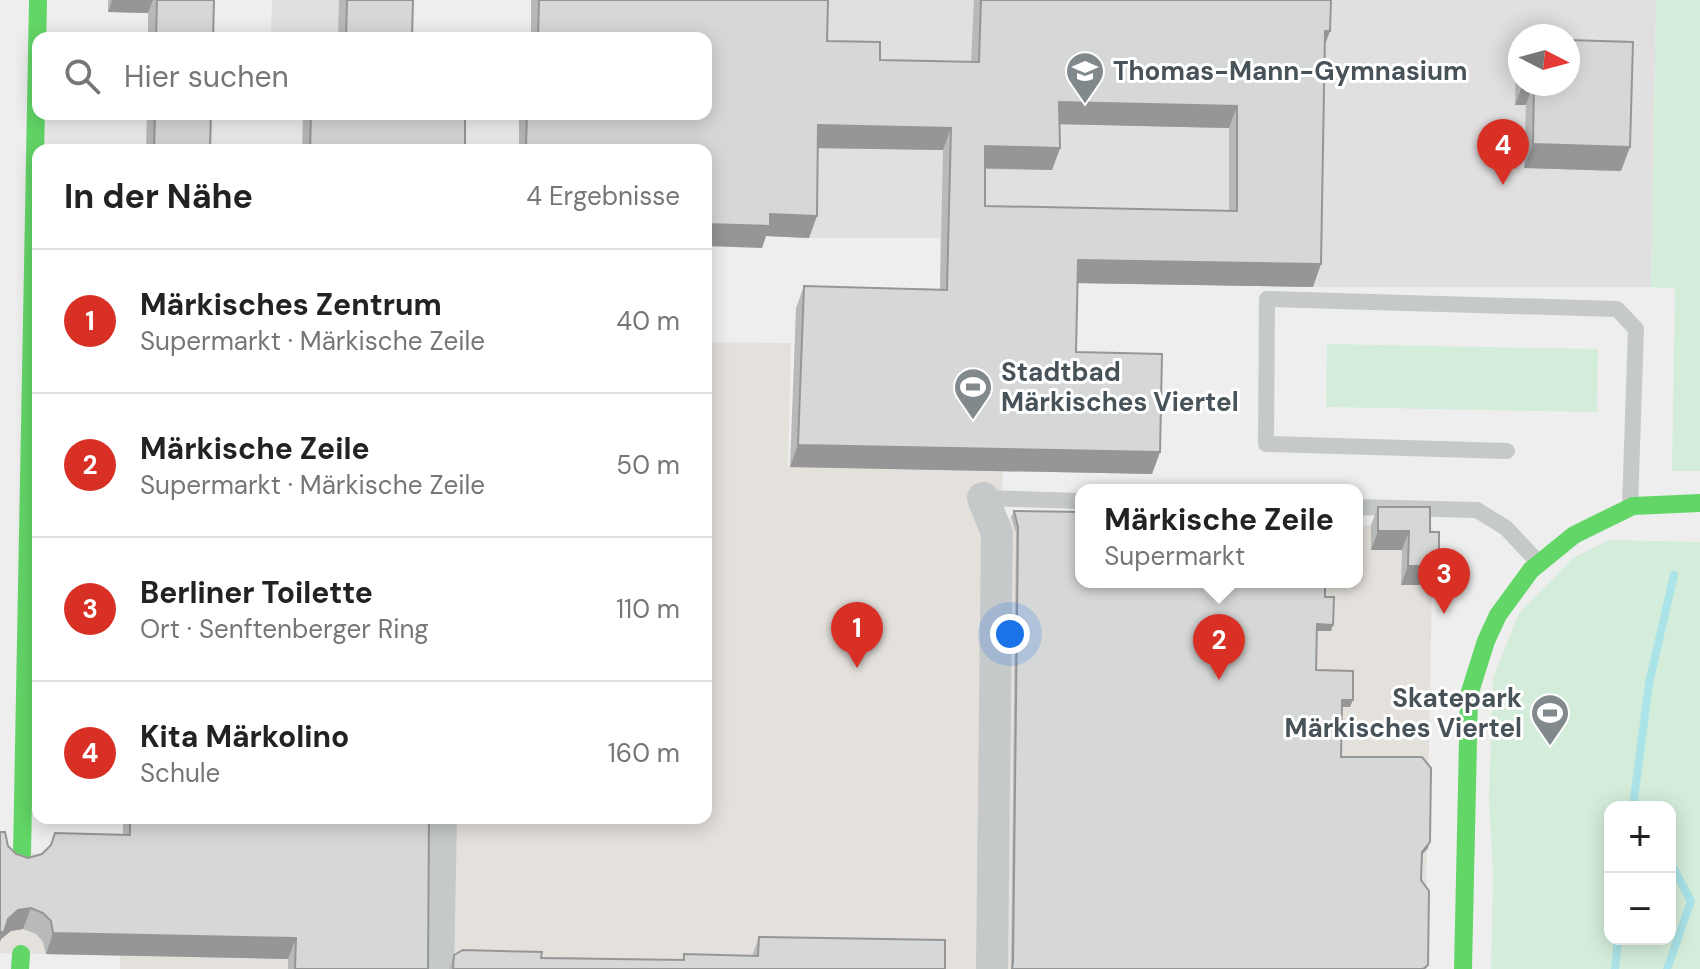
<!DOCTYPE html>
<html lang="de">
<head>
<meta charset="utf-8">
<style>
	:root { --surface:#fff; --page:#f2f2f2; --text:#222; --muted:#767676; --line:#e0e0e0; --accent:#d93025 }
	body { margin:0; font-family:"DM Sans",sans-serif; background:var(--page); color:var(--text) }
	.controls { position:absolute; right:24px; bottom:24px; display:grid; overflow:hidden; border-radius:16px; box-shadow:0 4px 20px #0003 }
	.controls button { width:72px; height:72px; display:grid; place-items:center; padding:0; border:0; border-bottom:2px solid var(--line); background:var(--surface); color:var(--text); font:40px sans-serif }
	.compass { position:absolute; left:1508px; top:24px; width:72px; height:72px; border-radius:50%; background:var(--surface); box-shadow:0 4px 20px #0003; rotate:96deg }
	.you { position:absolute; left:1010px; top:634px; width:28px; height:28px; margin:-20px; border:6px solid #fff; border-radius:50%; background:#1a73e8; box-shadow:0 0 0 12px #1a73e833 }
	.badge { display:grid; place-items:center; width:52px; height:52px; border-radius:50%; background:var(--accent); color:#fff; font-size:26px; font-weight:700 }
	.pin { position:absolute; translate:-50% -66px; filter:drop-shadow(0 2px 4px #0008) }
	.pin::after { content:''; position:absolute; top:42px; width:28px; height:24px; background:inherit; clip-path:polygon(0 0,100% 0,50% 100%) }
	.popup { position:absolute; left:1075px; top:484px; width:288px; height:104px; box-sizing:border-box; display:grid; place-content:center; border-radius:16px; background:var(--surface); filter:drop-shadow(0 2px 6px #0005); font-size:26px; white-space:nowrap; color:var(--muted) }
	.popup b { font-size:30px; color:var(--text) }
	.popup::after { content:''; position:absolute; left:50%; top:100%; margin-left:-16px; border:16px solid transparent; border-top-color:var(--surface) }
	.list { margin:0; padding:0; list-style:none }
	h2 { display:flex; justify-content:space-between; align-items:center; height:104px; margin:0; padding:0 32px; font-size:34px }
	h2 small { font-size:26px; font-weight:400; color:var(--muted) }
	.list li { display:grid; grid-template-columns:52px 1fr auto; gap:24px; align-items:center; box-sizing:border-box; height:144px; padding:0 32px; border-top:2px solid var(--line) }
	.list b { display:block; font-size:30px; white-space:nowrap }
	.list p { margin:0; font-size:26px; white-space:nowrap; color:var(--muted) }
	.list em { font-size:26px; font-style:normal; color:var(--muted) }
	.icon { flex:none; width:44px; height:44px; fill:none; stroke:currentColor; stroke-width:2; stroke-linecap:round; stroke-linejoin:round }
	.map { position:relative; flex:none; width:1700px; height:969px; overflow:hidden }
	.search { position:absolute; background:var(--surface); box-shadow:0 4px 20px #0003; left:32px; top:32px; width:680px; height:88px; display:flex; align-items:center; gap:20px; box-sizing:border-box; padding:0 28px; border-radius:16px; color:var(--muted); font-size:30px }
	.panel { position:absolute; background:var(--surface); box-shadow:0 4px 20px #0003; left:32px; top:144px; width:680px; height:680px; border-radius:16px }
	.map>svg:first-child { display:block }
	.commercial { fill:#e4e0dc }
	.education { fill:#e1dfe0; fill-rule:evenodd }
	.green { fill:#d4edda; fill-rule:evenodd }
	.lines { fill:none; stroke-linecap:round; stroke-linejoin:round }
	.stream { stroke:#aae3e8; stroke-width:8 }
	.lane { stroke:#c5c9ca; stroke-width:16 }
	.street { stroke:#c5c9ca; stroke-width:32 }
	.fast { stroke:#63d668; stroke-width:18 }
	.wall { fill:#b8b9b9; fill-rule:evenodd }
	.shaded-wall { fill:#969696 }
	.building { fill:#d6d7d7; stroke:#969696; stroke-width:2; fill-rule:evenodd }
	.labels { text-anchor:middle; stroke-width:6; stroke-linejoin:round; paint-order:stroke }
	.poi-label { font-size:26px; font-weight:bold; fill:#475359; stroke:#fff; text-anchor:start }
</style>
</head>
<body>
<div class="map">
<svg width="1700" height="969" viewBox="0 0 1700 969">
	<rect width="100%" height="100%" fill="#efeeee"/>
	<path class="commercial" d="M706,342L791,343L788,466L1003,470L1002,517L1081,519V582H1357V525L1433,526L1425,969H120V956L0,953V853L123,855V818H706Z"/>
	<g class="education">
		<path d="M272,0H405L404,38H271Z"/>
		<path d="M694,0H1656L1651,287H1313L940,280V238H809ZM1520,36H1568V84H1520Z"/>
	</g>
	<g class="green">
		<path d="M1656,0H1700V471H1672L1675,289L1651,287Z"/>
		<path d="M1327,344L1598,349L1597,412L1326,407Z"/>
		<path d="M1609,540L1700,542V969H1491L1493,875L1489,798L1493,678L1519,613L1573,558ZM1610,807H1670V939H1610Z"/>
	</g>
	<g class="lines">
		<g class="stream">
			<path d="M1633,807L1649,683L1674,575"/>
			<path d="M1615,969L1618,939"/>
			<path d="M1667,969L1691,901L1670,862"/>
		</g>
		<g class="lane">
			<path d="M1507,451L1266,444L1267,299L1617,309L1636,329L1630,505"/>
			<path d="M983,498L1081,501"/>
			<path d="M1357,507L1477,510L1506,528L1537,561"/>
		</g>
		<g class="street">
			<path d="M983,498L997,533L992,969"/>
			<path d="M438,969L441,818"/>
		</g>
		<g class="fast">
			<path d="M22,854L38,0"/>
			<path d="M20,969L21,954"/>
			<path d="M1463,969L1469,695L1486,641L1498,615L1531,570L1574,535L1633,506L1700,503"/>
		</g>
	</g>
	<g class="wall">
		<path d="M108,0H214L213,38H148V13L108,12Z"/>
		<path d="M339,0H413L412,38H338Z"/>
		<path d="M531,0H828L827,41L880,60L971,62L974,0H1331L1330,31L1324,45L1313,287L1078,283L1076,352L1160,452L1152,474L790,467L796,308L804,286L940,289L943,150L818,148L809,238L766,236L762,248L706,150H504L506,145H519V114H706V38H531ZM1059,124L1229,128V211L985,206V169L1052,170L1060,148Z"/>
		<path d="M1520,53V84H1568L1621,171L1524,168L1526,105H1515L1516,64Z"/>
		<path d="M147,114H211L210,150H146Z"/>
		<path d="M303,114H411V118L465,150H302Z"/>
		<path d="M1378,507L1430,532L1432,585H1401L1402,550H1371V525Z"/>
		<path d="M1014,511L1325,597L1331,631H1317L1316,670L1350,707H1342L1341,757L1428,848L1421,856V880L1428,965L1426,969H1011L1016,533L1011,517Z"/>
		<path d="M123,818H429L428,969H288V959L46,954L43,942L36,934L23,929L11,931L1,939L0,942V832L8,846L16,854L28,858L42,854L50,847L55,833L123,835Z"/>
		<path d="M759,937L945,969H449L454,955L682,960L684,954L752,956Z"/>
	</g>
	<g class="shaded-wall">
		<path d="M112,0H153L148,13L108,12Z"/>
		<path d="M1325,31H1330L1322,53Z"/>
		<path d="M1523,84H1533L1526,105H1515Z"/>
		<path d="M1059,102L1237,106L1229,128L1051,124Z"/>
		<path d="M818,125L951,128L943,150L810,148Z"/>
		<path d="M1533,144L1630,147L1621,171L1524,168Z"/>
		<path d="M985,146L1060,148L1052,170L977,168Z"/>
		<path d="M770,214L817,216L809,238L766,236L762,248L706,246V224Z"/>
		<path d="M1078,260L1321,264L1313,287L1070,283Z"/>
		<path d="M798,445L1160,452L1152,474L790,467Z"/>
		<path d="M1378,531H1409L1402,550H1371Z"/>
		<path d="M1408,566H1439L1432,585H1401Z"/>
		<path d="M1317,624L1333,625L1331,631H1314Z"/>
		<path d="M1342,700H1353L1350,707H1340Z"/>
		<path d="M1430,842L1428,848L1419,858L1422,852Z"/>
		<path d="M31,908L23,929L11,931L1,939L0,942V932L8,919L18,910Z"/>
		<path d="M53,933L296,938L288,959L46,954Z"/>
	</g>
	<g class="building">
		<path d="M157,0H214L213,38H156Z"/>
		<path d="M347,0H413L412,38H346Z"/>
		<path d="M539,0H828L827,41L880,42V60L979,62L981,0H1331L1330,31H1325L1321,264L1078,260L1076,352L1162,354L1160,452L798,445L804,286L947,290L951,128L818,125L817,216L770,214V226L706,224V150H506V145H526L527,114H706V38H538ZM1059,102L1237,106V211L985,206V146L1060,148Z"/>
		<path d="M1568,40L1633,42L1630,147L1533,144L1534,84H1568Z"/>
		<path d="M155,114H211L210,150H154Z"/>
		<path d="M311,114H411V118H465V150H310Z"/>
		<path d="M1378,507H1430V532H1439V566H1408L1409,531H1378Z"/>
		<path d="M1014,511L1081,512V582H1325V597H1334L1333,625L1317,624L1316,670L1353,671V700H1342L1341,757H1422L1431,768L1430,842L1422,852L1421,880L1429,891L1428,965L1423,969H1012L1013,963L1018,527Z"/>
		<path d="M130,818H429L428,969H295L296,938L53,933L51,921L43,913L31,908L18,910L8,919L4,932H0V832H5L8,846L16,854L28,858L42,854L51,845L55,833L130,835Z"/>
		<path d="M759,937L945,940V969H453L454,955L463,950L542,952L541,958L684,960V954L758,956Z"/>
	</g>
	<defs>
		<symbol id="school-pin" viewBox="-11 -11 22 30"><path d="M0 17L-7.5 6A9.5 9.5 0 1 1 7.5 6Z" fill="#82898d" stroke="#fff"/><path d="M0-5L7-2L0 1L-7-2ZM-4 1L0 2.5L4 1V4Q0 6-4 4Z" fill="#fff"/></symbol>
		<symbol id="stadium-pin" viewBox="-11 -11 22 30"><path d="M0 17L-7.5 6A9.5 9.5 0 1 1 7.5 6Z" fill="#82898d" stroke="#fff"/><path d="M0-5a6.5 5 0 1 0 0 10a6.5 5 0 1 0 0-10ZM-3.5-1.8h7v3.6h-7Z" fill="#fff"/></symbol>
	</defs>
	<g fill-rule="evenodd">
		<use href="#school-pin" x="1063" y="49" width="44" height="60"/>
		<use href="#stadium-pin" x="951" y="365" width="44" height="60"/>
		<use href="#stadium-pin" x="1528" y="691" width="44" height="60"/>
	</g>
	<g class="labels">
		<g class="poi-label">
			<text x="1113" y="80">Thomas-Mann-Gymnasium</text>
			<text x="1001" y="381">Stadtbad<tspan x="1001" dy="30">Märkisches Viertel</tspan></text>
			<text x="1522" y="707" text-anchor="end">Skatepark<tspan x="1522" dy="30">Märkisches Viertel</tspan></text>
		</g>
	</g>
</svg>
<div class="controls">
<button>+</button>
<button>−</button>
</div>
<svg class="compass" viewBox="-18 -18 36 36"><path d="M0-13l5 13h-10z" fill="#e53935"/><path d="M0 13l5-13h-10z" fill="#767676"/></svg>
<div class="you"></div>
<div class="pin badge" style="left:857px;top:668px">1</div>
<div class="pin badge" style="left:1219px;top:680px">2</div>
<div class="popup"><b>Märkische Zeile</b>Supermarkt</div>
<div class="pin badge" style="left:1444px;top:614px">3</div>
<div class="pin badge" style="left:1503px;top:185px">4</div>
<div class="search"><svg class="icon" aria-label="search" viewBox="0 0 24 24"><circle cx="10" cy="10" r="6"/><path d="M15 15l6 6"/></svg>Hier suchen</div>
<section class="panel">
<h2>In der Nähe<small>4 Ergebnisse</small></h2>
<ul class="list">
<li><span class="badge">1</span><div><b>Märkisches Zentrum</b><p>Supermarkt · Märkische Zeile</p></div><em>40 m</em></li>
<li><span class="badge">2</span><div><b>Märkische Zeile</b><p>Supermarkt · Märkische Zeile</p></div><em>50 m</em></li>
<li><span class="badge">3</span><div><b>Berliner Toilette</b><p>Ort · Senftenberger Ring</p></div><em>110 m</em></li>
<li><span class="badge">4</span><div><b>Kita Märkolino</b><p>Schule</p></div><em>160 m</em></li>
</ul>
</section>
</div>
</body>
</html>
